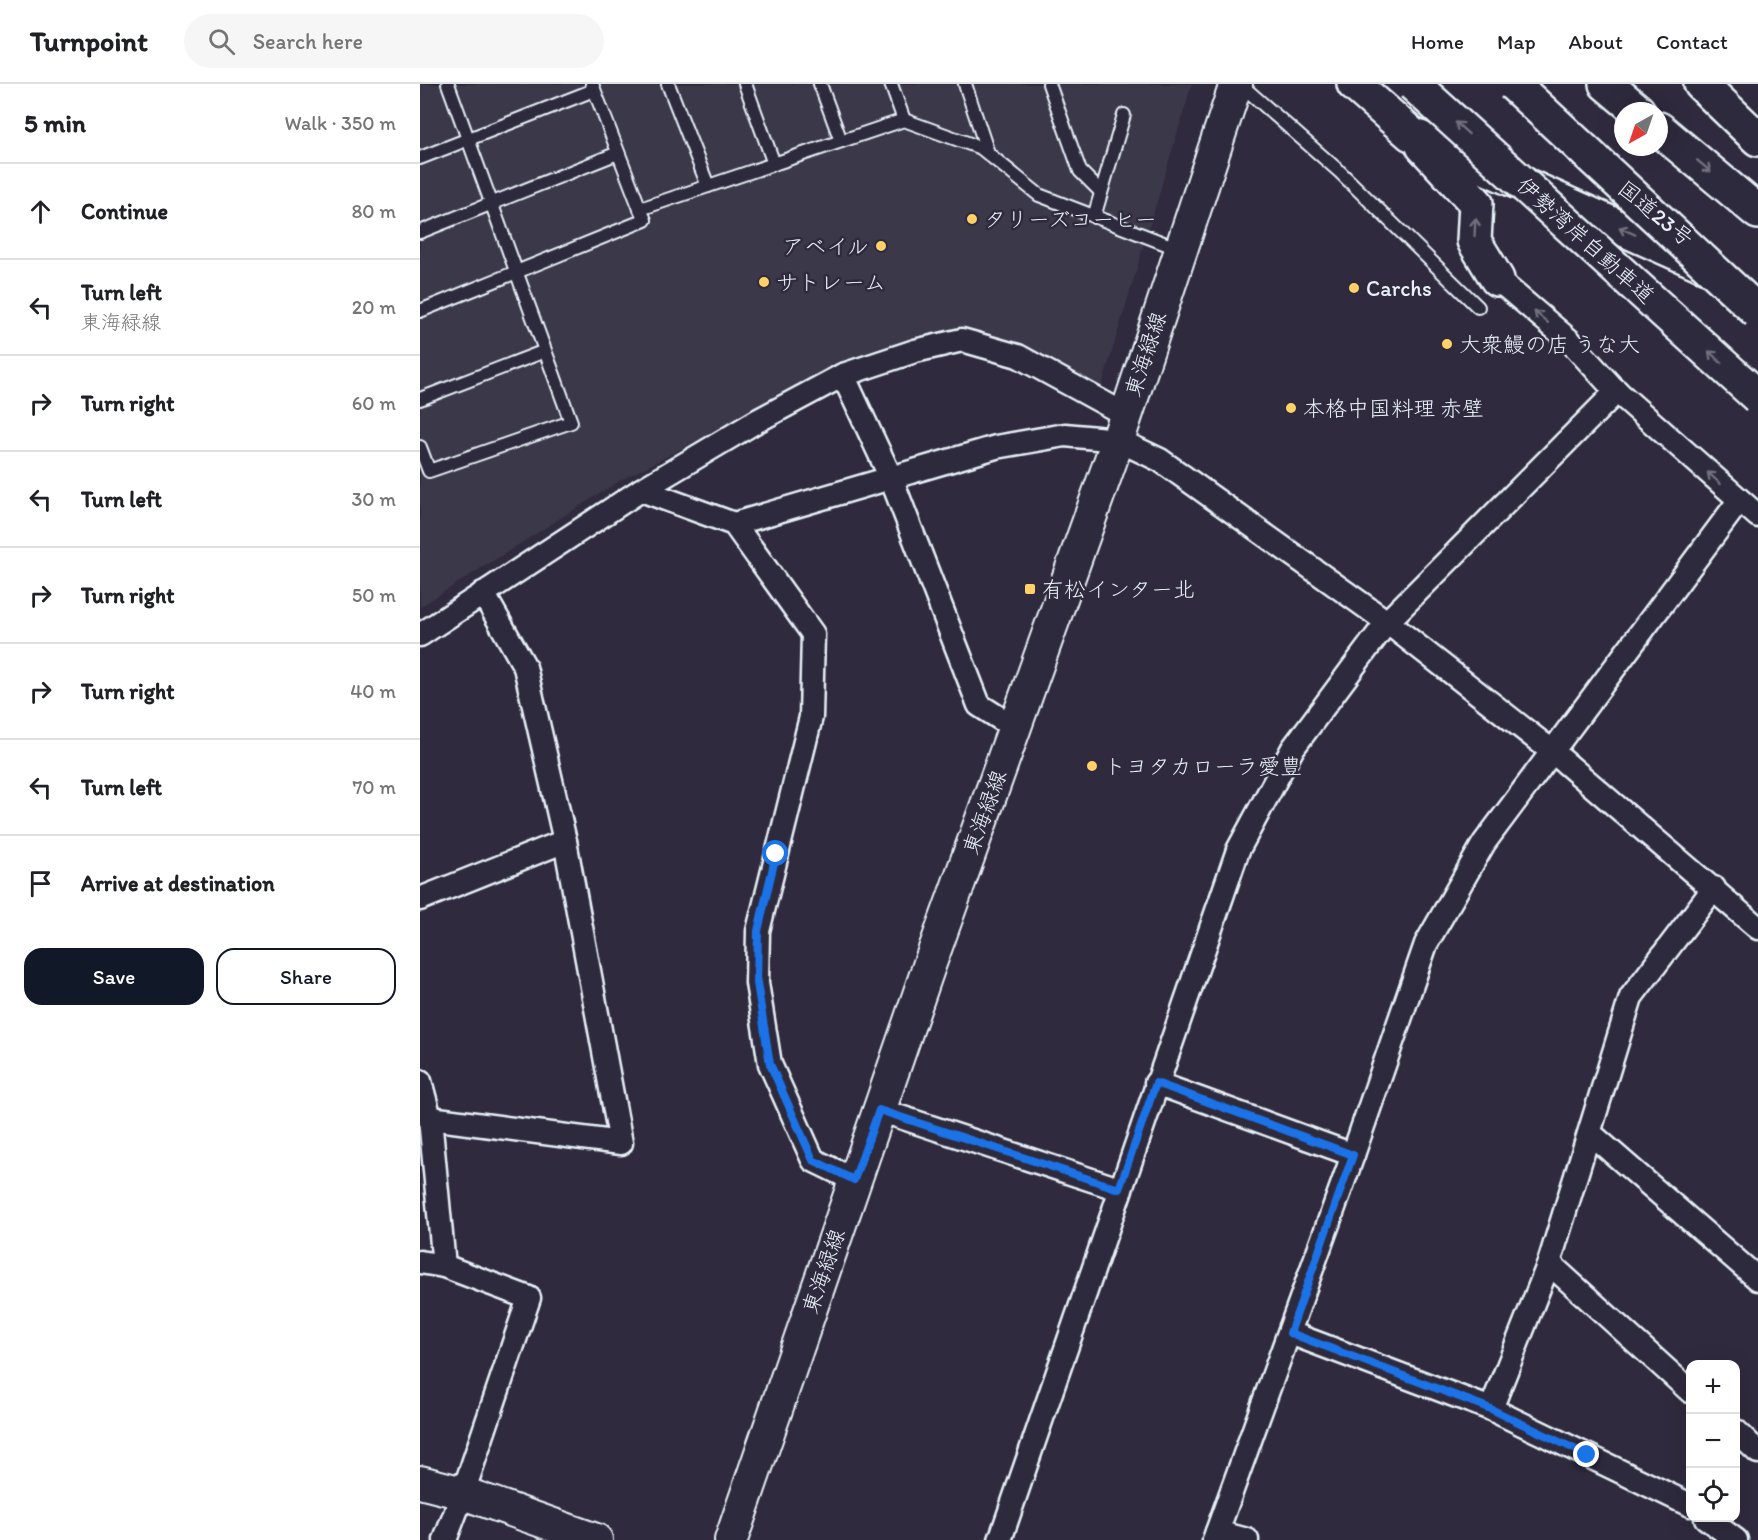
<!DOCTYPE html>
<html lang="en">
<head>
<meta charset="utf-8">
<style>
	:root { --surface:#fff; --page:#f6f6f6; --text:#202124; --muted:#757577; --line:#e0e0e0; --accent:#111827 }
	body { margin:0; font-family:Itim,"Klee One",sans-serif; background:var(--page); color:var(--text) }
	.controls { position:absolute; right:18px; bottom:18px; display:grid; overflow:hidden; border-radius:12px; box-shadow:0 6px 24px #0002 }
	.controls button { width:54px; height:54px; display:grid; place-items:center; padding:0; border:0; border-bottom:2px solid var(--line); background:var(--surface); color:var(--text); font:30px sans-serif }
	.compass { position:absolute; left:1194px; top:18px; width:54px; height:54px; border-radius:50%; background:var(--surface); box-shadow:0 6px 24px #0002; rotate:220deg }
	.stop { position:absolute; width:18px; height:18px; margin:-14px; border:4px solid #1a73e8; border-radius:50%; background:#fff }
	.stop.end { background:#1a73e8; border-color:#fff; box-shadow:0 2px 6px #0008 }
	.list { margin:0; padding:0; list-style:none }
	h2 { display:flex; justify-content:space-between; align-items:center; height:78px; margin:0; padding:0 24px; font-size:26px }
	h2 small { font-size:20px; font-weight:400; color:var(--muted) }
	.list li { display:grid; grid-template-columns:39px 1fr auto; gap:18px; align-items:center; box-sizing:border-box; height:96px; padding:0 24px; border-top:2px solid var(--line) }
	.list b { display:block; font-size:22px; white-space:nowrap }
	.list p { margin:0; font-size:20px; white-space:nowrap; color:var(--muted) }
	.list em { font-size:20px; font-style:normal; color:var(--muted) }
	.actions { display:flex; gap:12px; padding:18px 24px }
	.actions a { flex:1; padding:14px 0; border:2px solid var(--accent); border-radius:18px; text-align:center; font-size:21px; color:var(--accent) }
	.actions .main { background:var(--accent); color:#fff }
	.icon { flex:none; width:33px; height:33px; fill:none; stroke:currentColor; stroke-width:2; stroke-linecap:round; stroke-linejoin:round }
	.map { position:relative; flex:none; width:1338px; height:1456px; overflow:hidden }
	header { display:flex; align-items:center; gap:36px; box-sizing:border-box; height:84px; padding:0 30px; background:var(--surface); border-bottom:2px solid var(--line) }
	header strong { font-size:28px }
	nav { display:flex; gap:33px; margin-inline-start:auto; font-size:21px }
	.search { width:420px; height:54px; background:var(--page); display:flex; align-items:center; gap:15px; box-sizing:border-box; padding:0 21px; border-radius:33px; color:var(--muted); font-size:22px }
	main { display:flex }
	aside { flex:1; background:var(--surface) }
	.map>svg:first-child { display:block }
	.built { fill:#3b3749 }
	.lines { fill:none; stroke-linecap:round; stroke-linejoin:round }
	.lane-casing { stroke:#e8f1f8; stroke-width:16 }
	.street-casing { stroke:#e8f1f8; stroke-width:27 }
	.secondary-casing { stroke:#e8f1f8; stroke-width:36 }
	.highway-casing { stroke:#e8f1f8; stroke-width:38 }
	.lane { stroke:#2f2a3d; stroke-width:12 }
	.street { stroke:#2f2a3d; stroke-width:22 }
	.secondary { stroke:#2f2a3d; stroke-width:32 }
	.highway { stroke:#2f2a3d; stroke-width:33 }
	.highway-bridge-casing { stroke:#e8f1f8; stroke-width:38; stroke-linecap:butt }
	.highway-bridge { stroke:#2f2a3d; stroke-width:33 }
	.oneway { stroke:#70707e }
	.route { stroke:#1a73e8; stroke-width:8 }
	.poi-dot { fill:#ffd166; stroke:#2f2a3d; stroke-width:2 }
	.labels { text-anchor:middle; stroke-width:5; stroke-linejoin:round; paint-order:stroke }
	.street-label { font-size:22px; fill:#e8f1f8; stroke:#2f2a3d }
	.poi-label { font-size:22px; fill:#e8f1f8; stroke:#2f2a3d; text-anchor:start }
</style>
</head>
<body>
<header>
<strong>Turnpoint</strong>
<div class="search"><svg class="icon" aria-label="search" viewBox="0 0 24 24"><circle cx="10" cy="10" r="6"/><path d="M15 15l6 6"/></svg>Search here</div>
<nav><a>Home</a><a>Map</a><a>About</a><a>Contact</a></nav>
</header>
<main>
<aside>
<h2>5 min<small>Walk · 350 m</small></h2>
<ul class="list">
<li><svg class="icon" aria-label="ahead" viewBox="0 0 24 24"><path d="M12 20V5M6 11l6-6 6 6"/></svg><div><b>Continue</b></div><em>80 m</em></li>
<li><svg class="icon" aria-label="left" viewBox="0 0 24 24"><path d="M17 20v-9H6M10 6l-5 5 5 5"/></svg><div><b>Turn left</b><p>東海緑線</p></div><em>20 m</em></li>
<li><svg class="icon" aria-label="right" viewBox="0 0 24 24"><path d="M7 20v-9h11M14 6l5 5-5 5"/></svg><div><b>Turn right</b></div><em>60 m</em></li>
<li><svg class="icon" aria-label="left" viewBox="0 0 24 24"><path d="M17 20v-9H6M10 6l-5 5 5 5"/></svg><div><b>Turn left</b></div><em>30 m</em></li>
<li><svg class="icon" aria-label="right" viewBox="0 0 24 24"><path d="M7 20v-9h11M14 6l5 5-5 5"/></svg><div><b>Turn right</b></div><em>50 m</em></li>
<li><svg class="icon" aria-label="right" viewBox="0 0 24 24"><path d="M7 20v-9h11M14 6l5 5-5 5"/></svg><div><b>Turn right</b></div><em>40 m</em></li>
<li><svg class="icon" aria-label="left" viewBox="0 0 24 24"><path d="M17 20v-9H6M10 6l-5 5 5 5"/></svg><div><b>Turn left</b></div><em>70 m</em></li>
<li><svg class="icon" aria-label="arrive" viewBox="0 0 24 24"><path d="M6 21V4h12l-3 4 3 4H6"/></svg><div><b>Arrive at destination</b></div></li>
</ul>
<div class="actions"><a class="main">Save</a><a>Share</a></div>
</aside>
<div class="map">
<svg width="1338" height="1456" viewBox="0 0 1338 1456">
	<rect width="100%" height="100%" fill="#2f2a3d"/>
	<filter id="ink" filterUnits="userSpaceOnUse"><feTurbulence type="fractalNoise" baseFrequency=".0167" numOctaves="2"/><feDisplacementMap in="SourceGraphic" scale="12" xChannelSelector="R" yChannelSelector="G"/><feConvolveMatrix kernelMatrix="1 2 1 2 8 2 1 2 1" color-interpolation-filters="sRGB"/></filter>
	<g filter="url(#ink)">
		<path class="built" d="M0,0H772L680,308L512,257L441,282L304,343L201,396L0,523Z"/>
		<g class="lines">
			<defs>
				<g id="lane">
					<path d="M172,0L220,125"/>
					<path d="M248,0L288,102"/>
					<path d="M325,0L354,80"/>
					<path d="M400,0L421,57"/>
					<path d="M471,0L484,36"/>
					<path d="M545,0L568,69"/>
					<path d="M629,0L660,87L681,108"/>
					<path d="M820,0L920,88L1058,223"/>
					<path d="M0,74L174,6"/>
					<path d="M674,133L704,31"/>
					<path d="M0,148L198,69"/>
					<path d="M0,227L225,136L220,125L484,36L561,64L619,111L759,165"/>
					<path d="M0,315L125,267"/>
					<path d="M0,363L9,387L151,338L28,0"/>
				</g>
				<g id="street">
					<path d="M1077,195L1150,257L1192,303L1338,432"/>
					<path d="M423,291L471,394L559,621L595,644"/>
					<path d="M221,406L314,440L393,550L391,633L338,847L337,899L350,980L393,1076L434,1096"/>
					<path d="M314,440L576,363L645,351L698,356L740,376L967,538L1133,668L1338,844"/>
					<path d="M0,551L221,406L337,337L423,291L495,267L542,256L598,272L706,331"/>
					<path d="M0,815L145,757"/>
					<path d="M0,997L10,1034L24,1182"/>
					<path d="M736,999L933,1071"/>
					<path d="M459,1026L699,1105"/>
					<path d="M10,1034L201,1059L145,757L105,583L63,509"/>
					<path d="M1170,1049L1338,1195"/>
					<path d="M0,1178L24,1182L109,1214L43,1409L25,1456"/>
					<path d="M1129,1179L1270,1307"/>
					<path d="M870,1249L1071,1325L1270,1421"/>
					<path d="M1071,1325L1129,1179L1211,913L1294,804"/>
					<path d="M1316,1347L1338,1368"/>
					<path d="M1286,1434L1316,1456"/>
					<path d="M797,1448L827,1456"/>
					<path d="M580,1456L818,766L873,664L967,538L1197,307"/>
					<path d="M794,1456L933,1071L1006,860L1064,759L1319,417"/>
				</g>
				<g id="secondary">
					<path d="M0,1398L43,1409L176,1456"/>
					<path d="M311,1456L509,882L698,356L816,0"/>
				</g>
				<g id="highway">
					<path d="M934,0L991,50L1286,182"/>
					<path d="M1186,0L1218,27"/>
					<path d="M1281,0L1338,55"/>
					<path d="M1239,45L1338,128"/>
					<path d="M1003,62L1056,119L1054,157L1077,195"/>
				</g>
			</defs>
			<use href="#lane" class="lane-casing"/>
			<use href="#street" class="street-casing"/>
			<use href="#secondary" class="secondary-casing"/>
			<use href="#highway" class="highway-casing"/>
			<use href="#lane" class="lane"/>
			<use href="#street" class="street"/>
			<use href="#secondary" class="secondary"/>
			<use href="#highway" class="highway"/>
			<defs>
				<g id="highway-bridge">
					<path d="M993,0L1338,313"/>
					<path d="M1093,0L1338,228"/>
				</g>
			</defs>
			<use href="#highway-bridge" class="highway-bridge-casing"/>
			<use href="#highway-bridge" class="highway-bridge"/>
		</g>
		<defs><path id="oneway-shaft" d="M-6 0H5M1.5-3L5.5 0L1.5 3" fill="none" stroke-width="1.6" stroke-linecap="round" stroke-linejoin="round" transform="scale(1.5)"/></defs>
		<g class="oneway">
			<use href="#oneway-shaft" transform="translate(1042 44) rotate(-138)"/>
			<use href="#oneway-shaft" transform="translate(1284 82) rotate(40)"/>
			<use href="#oneway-shaft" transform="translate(1055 143) rotate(-87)"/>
			<use href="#oneway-shaft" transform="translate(1207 147) rotate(-156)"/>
			<use href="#oneway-shaft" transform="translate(1121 233) rotate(-140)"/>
			<use href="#oneway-shaft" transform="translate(1295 273) rotate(-137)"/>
			<use href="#oneway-shaft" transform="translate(1294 394) rotate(-138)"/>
		</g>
	</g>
	<g class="lines" filter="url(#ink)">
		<path class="route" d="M356,770L338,847L337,899L350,980L393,1076L434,1096L459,1026L699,1105L736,999L933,1071L870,1249L1071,1325L1167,1371"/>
	</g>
	<g class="poi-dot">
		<circle cx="552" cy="135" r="6"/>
		<circle cx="461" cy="162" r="6"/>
		<circle cx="344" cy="198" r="6"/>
		<circle cx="934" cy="204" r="6"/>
		<circle cx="1027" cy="260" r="6"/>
		<circle cx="871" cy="324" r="6"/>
		<rect x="604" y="499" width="12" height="12" rx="3"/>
		<circle cx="672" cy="682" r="6"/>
	</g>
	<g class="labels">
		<g class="street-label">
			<text transform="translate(1236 129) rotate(39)" y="8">国道23号</text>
			<text transform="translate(1166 156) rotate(42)" y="8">伊勢湾岸自動車道</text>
			<text transform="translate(725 270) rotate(-72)" y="8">東海緑線</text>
			<text transform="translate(564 728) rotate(-70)" y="8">東海緑線</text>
			<text transform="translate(403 1187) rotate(-71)" y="8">東海緑線</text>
		</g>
		<g class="poi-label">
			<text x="564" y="143">タリーズコーヒー</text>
			<text x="449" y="170" text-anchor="end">アベイル</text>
			<text x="356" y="206">サトレーム</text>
			<text x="946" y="212">Carchs</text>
			<text x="1039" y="268">大衆鰻の店 うな大</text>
			<text x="883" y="332">本格中国料理 赤壁</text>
			<text x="622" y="513">有松インター北</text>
			<text x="684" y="690">トヨタカローラ愛豊</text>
		</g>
	</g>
</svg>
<div class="controls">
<button>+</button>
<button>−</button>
<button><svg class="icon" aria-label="locate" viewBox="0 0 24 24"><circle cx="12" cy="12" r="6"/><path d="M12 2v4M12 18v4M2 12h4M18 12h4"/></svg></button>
</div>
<svg class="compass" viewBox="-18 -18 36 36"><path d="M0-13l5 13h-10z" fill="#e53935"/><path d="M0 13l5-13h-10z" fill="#757577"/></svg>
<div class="stop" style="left:356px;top:770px"></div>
<div class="stop end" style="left:1167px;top:1371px"></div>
</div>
</main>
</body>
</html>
